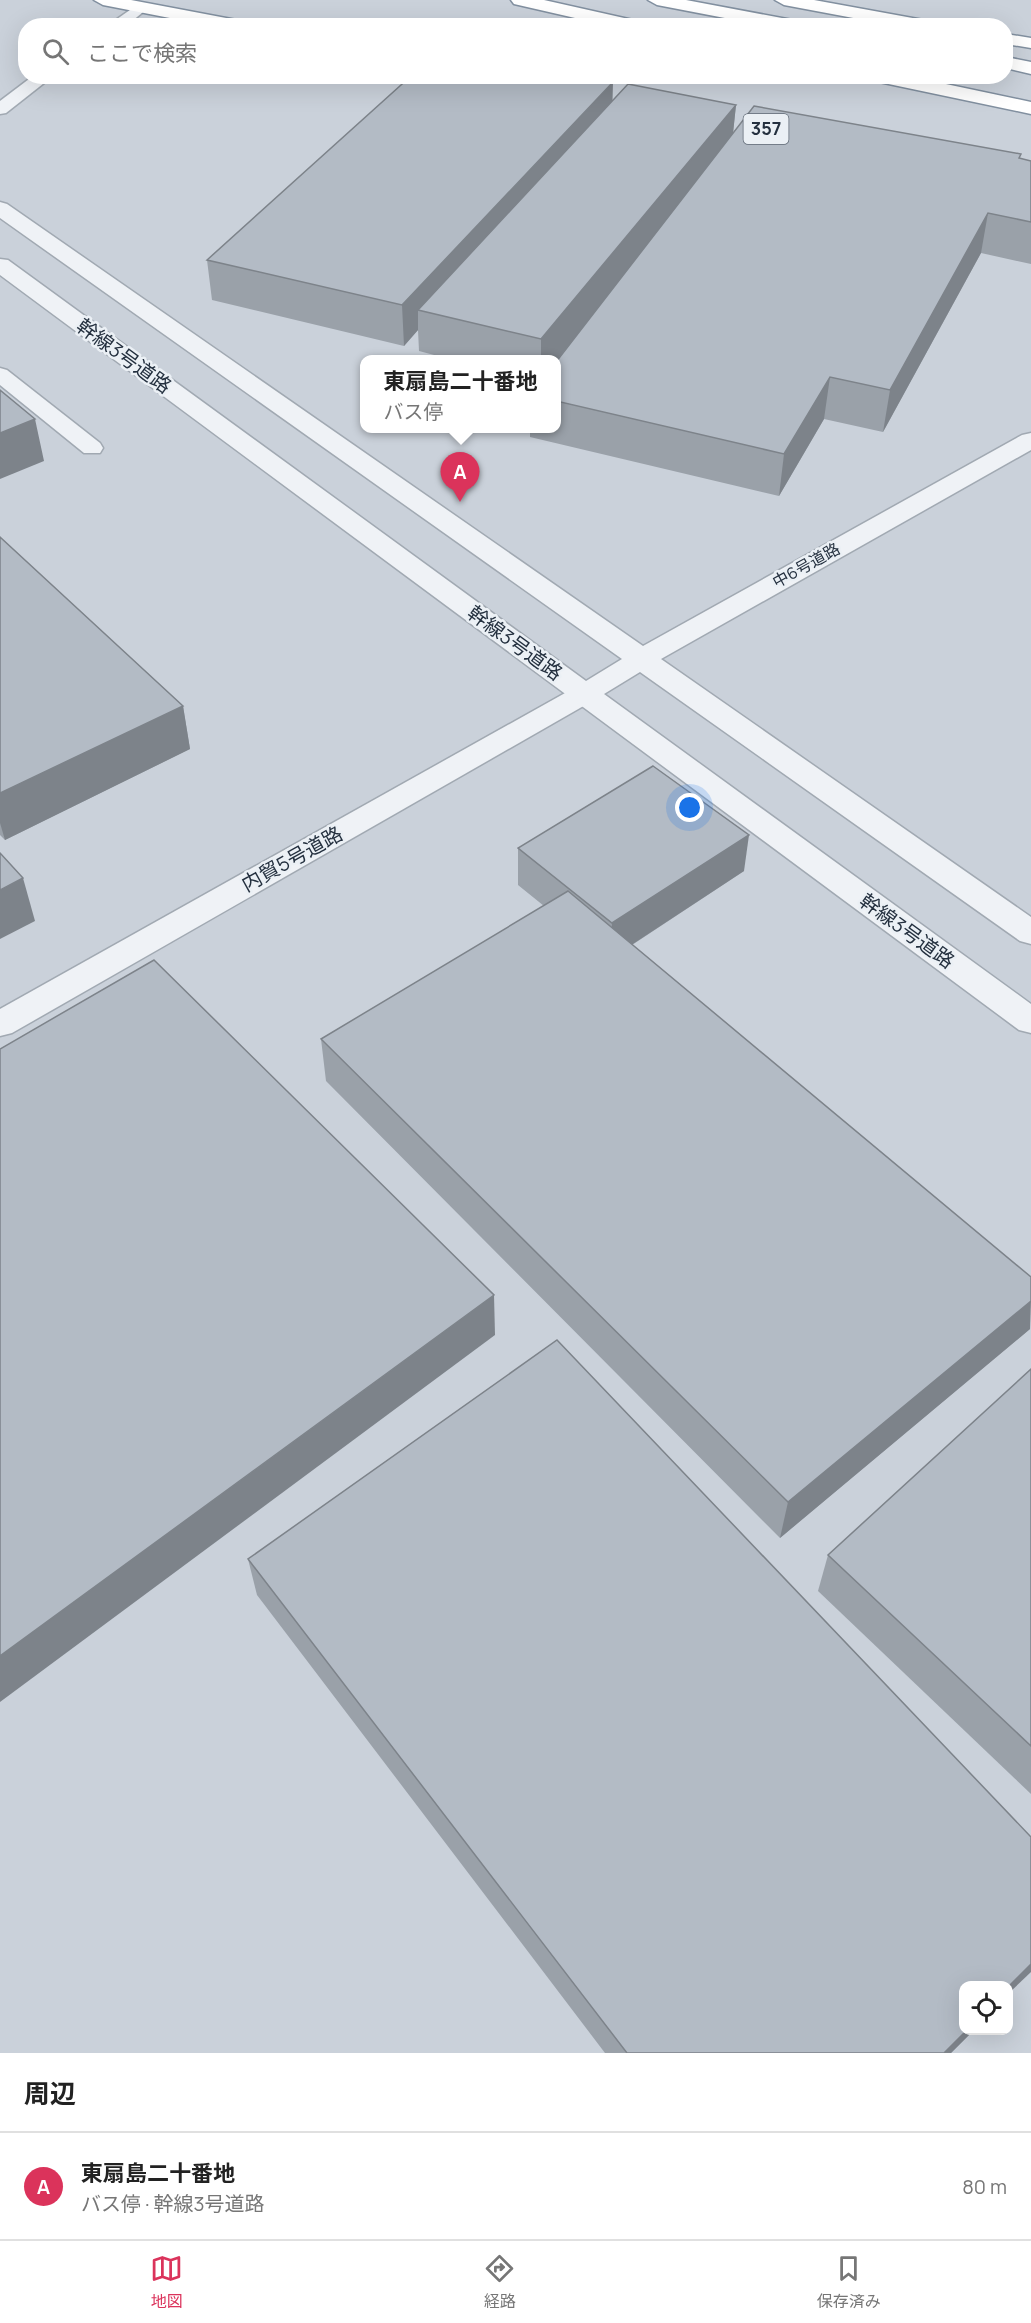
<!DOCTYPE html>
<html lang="ja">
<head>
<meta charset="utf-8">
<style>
	:root { --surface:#fff; --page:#f6f6f6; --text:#222; --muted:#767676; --line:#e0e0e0; --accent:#db335b }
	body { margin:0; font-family:Manrope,"Noto Sans JP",sans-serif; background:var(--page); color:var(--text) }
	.controls { position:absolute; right:18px; bottom:18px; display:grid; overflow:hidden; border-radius:12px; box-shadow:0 6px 24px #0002 }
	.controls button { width:54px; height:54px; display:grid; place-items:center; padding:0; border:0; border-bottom:2px solid var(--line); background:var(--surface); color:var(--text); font:30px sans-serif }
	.you { position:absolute; left:690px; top:808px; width:21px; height:21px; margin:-15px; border:4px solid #fff; border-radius:50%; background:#1a73e8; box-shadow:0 0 0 9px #1a73e833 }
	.badge { display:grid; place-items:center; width:39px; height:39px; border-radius:50%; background:var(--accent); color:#fff; font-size:20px; font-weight:700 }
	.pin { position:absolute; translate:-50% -50px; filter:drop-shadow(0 2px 3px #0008) }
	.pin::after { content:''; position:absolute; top:32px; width:21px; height:18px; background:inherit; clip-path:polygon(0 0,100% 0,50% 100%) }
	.popup { position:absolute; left:360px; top:355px; width:201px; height:78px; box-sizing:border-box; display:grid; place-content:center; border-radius:12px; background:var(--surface); filter:drop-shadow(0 2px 4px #0005); font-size:20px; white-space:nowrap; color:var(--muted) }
	.popup b { font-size:22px; color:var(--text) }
	.popup::after { content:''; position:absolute; left:50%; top:100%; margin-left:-12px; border:12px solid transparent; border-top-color:var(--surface) }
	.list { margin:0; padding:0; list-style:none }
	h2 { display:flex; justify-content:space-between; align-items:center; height:78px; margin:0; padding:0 24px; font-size:26px }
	h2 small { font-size:20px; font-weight:400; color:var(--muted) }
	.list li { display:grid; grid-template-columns:39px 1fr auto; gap:18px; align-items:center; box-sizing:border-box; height:108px; padding:0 24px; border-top:2px solid var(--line) }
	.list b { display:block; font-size:22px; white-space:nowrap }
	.list p { margin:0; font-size:20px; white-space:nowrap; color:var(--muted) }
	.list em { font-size:20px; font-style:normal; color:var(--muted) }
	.icon { flex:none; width:33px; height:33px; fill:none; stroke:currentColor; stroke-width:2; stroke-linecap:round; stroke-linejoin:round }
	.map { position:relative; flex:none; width:1031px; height:2053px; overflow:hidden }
	.search { position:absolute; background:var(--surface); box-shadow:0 6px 24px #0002; left:18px; right:18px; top:18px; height:66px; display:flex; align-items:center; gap:15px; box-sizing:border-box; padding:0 21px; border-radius:24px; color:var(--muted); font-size:22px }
	.sheet { height:186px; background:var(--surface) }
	nav { display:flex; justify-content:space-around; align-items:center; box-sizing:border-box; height:84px; border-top:2px solid var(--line); background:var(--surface); font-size:16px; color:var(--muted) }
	nav a { display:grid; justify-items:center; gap:3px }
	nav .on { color:var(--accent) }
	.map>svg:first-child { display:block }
	.built { fill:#cad1da; fill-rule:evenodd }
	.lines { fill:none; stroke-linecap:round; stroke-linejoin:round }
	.service-casing { stroke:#a1a9b2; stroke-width:3 }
	.minor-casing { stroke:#a1a9b2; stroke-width:3 }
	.tertiary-casing { stroke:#a1a9b2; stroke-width:3 }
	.trunk-casing { stroke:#8290a0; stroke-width:3 }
	.motorway-casing { stroke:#8290a0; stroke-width:3 }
	.service { fill:#eff2f6; fill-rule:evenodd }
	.minor { fill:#eff2f6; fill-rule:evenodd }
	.tertiary { fill:#eff2f6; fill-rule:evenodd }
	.trunk { fill:#fff; fill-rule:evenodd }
	.motorway { fill:#fff; fill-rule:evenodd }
	.wall { fill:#9aa1a9 }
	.shaded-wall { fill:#7d838a }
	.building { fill:#b3bbc5; stroke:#7d838a; stroke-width:1.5 }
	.labels { text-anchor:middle; stroke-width:5; stroke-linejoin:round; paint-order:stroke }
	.far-street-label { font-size:16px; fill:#24303f; stroke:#ebf0f5 }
	.shield { fill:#ebf0f5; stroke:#606a76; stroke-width:1.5 }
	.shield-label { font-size:18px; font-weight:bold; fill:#24303f }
	.street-label { font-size:20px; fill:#24303f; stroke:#ebf0f5 }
</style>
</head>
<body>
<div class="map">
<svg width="1031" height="2053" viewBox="0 0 1031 2053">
	<rect width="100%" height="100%" fill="#dce2e8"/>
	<path class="built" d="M0,0H1031V2053H0ZM26,26H1006V76H26ZM364,360H556V428H364ZM964,1986H1008V2030H964Z"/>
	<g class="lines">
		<defs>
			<g id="service">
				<path d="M140,3L148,8L126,26H107Z"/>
				<path d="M33,76H53L6,113L0,114V101Z"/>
				<path d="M0,368L7,370L100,443L103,448L100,453H84L0,385Z"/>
			</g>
			<path id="minor" d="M584,685L594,688L598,694L594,700L12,1033L0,1036V1009L574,688Z"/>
			<path id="tertiary" d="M0,202L7,204L643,646L1022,435L1031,433V450L661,659L1031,917V944L1020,941L640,672L604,694L1031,1004V1033L1019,1030L0,275V259L8,260L586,681L622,659L0,218Z"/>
			<path id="trunk" d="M94,0H131L242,21L251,26H211L103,5Z"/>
			<g id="motorway">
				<path d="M511,0H544L642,22L645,26H610L514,4Z"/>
				<path d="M648,0H686L798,21L807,26H766L657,5Z"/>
				<path d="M775,0H814L929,21L938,26H896L784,5Z"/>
				<path d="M1006,34L1031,38V48L1006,44Z"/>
				<path d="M1006,57L1031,62V74L1006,68Z"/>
				<path d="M870,76H908L1031,102V114L879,82Z"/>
			</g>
		</defs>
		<use href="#service" class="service-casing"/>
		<use href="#minor" class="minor-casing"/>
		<use href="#tertiary" class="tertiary-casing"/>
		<use href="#trunk" class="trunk-casing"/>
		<use href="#motorway" class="motorway-casing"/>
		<use href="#service" class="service"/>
		<use href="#minor" class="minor"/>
		<use href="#tertiary" class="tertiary"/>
		<use href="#trunk" class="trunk"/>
		<use href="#motorway" class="motorway"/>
	</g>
	<g class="wall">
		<path d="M613,100L736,105L733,133L1020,159L1031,161V264L981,253L883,432L824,419L779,496L530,437V429H556V360H453L419,351L418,330L404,346L212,300L207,260Z"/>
		<path d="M0,537L183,706L190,749L5,840L0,835Z"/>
		<path d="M518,848L744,871L632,945L1030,1329L780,1538L326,1081L321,1039L544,906L518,885Z"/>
		<path d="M1031,1369V1794L818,1591L828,1555Z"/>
		<path d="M248,1559L963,2031H973L951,2053H605L257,1595Z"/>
	</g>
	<g class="shaded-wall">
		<path d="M613,82L612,121L418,310V330L404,346L402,305Z"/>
		<path d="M736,105L732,143L556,361V360H541V339Z"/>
		<path d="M988,213L981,253L883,432L890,390Z"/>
		<path d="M830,377L824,419L779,496L784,454Z"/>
		<path d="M35,419L44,461L0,479V433Z"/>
		<path d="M183,706L190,749L5,840L0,823V793Z"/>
		<path d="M749,835L744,871L610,959L612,923Z"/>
		<path d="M23,878L35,921L0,939V890Z"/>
		<path d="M494,1295L495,1335L0,1702V1656Z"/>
		<path d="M1031,1301L1030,1329L780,1538L788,1502Z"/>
		<path d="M1031,1964V1972L1008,1994V1987Z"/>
		<path d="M966,2031H973L951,2053H944Z"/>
	</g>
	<g class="building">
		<path d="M411,76H582L613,82L402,305L207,260Z"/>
		<path d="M628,84L736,105L541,339L418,310Z"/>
		<path d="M754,106L1021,154L1019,158L1031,161V222L988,213L890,390L830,377L784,454L556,401V362Z"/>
		<path d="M0,390L35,419L0,433Z"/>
		<path d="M0,537L183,706L0,793Z"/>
		<path d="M653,766L749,835L612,923L518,848Z"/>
		<path d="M0,853L23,878L0,890Z"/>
		<path d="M568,891L1031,1277V1301L788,1502L321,1039Z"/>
		<path d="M154,960L494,1295L0,1656V1049Z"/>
		<path d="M557,1340L1031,1837V1964L1008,1987V1986H963V2031H966L944,2053H627L248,1559Z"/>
		<path d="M1031,1369V1746L828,1555Z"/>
	</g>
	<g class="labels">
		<g class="far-street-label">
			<text transform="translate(806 565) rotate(-29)" y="6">中6号道路</text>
		</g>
		<rect class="shield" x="743.5" y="114" width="45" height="30" rx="4.5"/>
		<g class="shield-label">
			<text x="766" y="135">357</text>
		</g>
		<g class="street-label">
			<text transform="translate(124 356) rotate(36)" y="7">幹線3号道路</text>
			<text transform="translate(515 643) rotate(36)" y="7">幹線3号道路</text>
			<text transform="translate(292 859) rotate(-29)" y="7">内貿5号道路</text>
			<text transform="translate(907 931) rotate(36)" y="7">幹線3号道路</text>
		</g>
	</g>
</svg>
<div class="controls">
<button><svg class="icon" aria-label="locate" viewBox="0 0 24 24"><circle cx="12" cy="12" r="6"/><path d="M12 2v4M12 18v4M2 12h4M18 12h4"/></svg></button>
</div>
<div class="you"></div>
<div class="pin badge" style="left:460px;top:502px">A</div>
<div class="popup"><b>東扇島二十番地</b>バス停</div>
<div class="search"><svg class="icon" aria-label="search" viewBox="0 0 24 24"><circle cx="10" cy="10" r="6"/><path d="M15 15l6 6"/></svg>ここで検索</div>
</div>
<section class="sheet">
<h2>周辺<small></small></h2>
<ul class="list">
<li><span class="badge">A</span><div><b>東扇島二十番地</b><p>バス停 · 幹線3号道路</p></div><em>80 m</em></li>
</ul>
</section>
<nav>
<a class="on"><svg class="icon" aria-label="map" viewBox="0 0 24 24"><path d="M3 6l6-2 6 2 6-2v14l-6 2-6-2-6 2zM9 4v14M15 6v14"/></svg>地図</a>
<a><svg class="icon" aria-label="directions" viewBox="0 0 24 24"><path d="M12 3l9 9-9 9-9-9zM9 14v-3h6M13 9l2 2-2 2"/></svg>経路</a>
<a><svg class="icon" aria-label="saved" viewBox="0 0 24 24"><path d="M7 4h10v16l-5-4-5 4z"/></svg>保存済み</a>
</nav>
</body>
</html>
